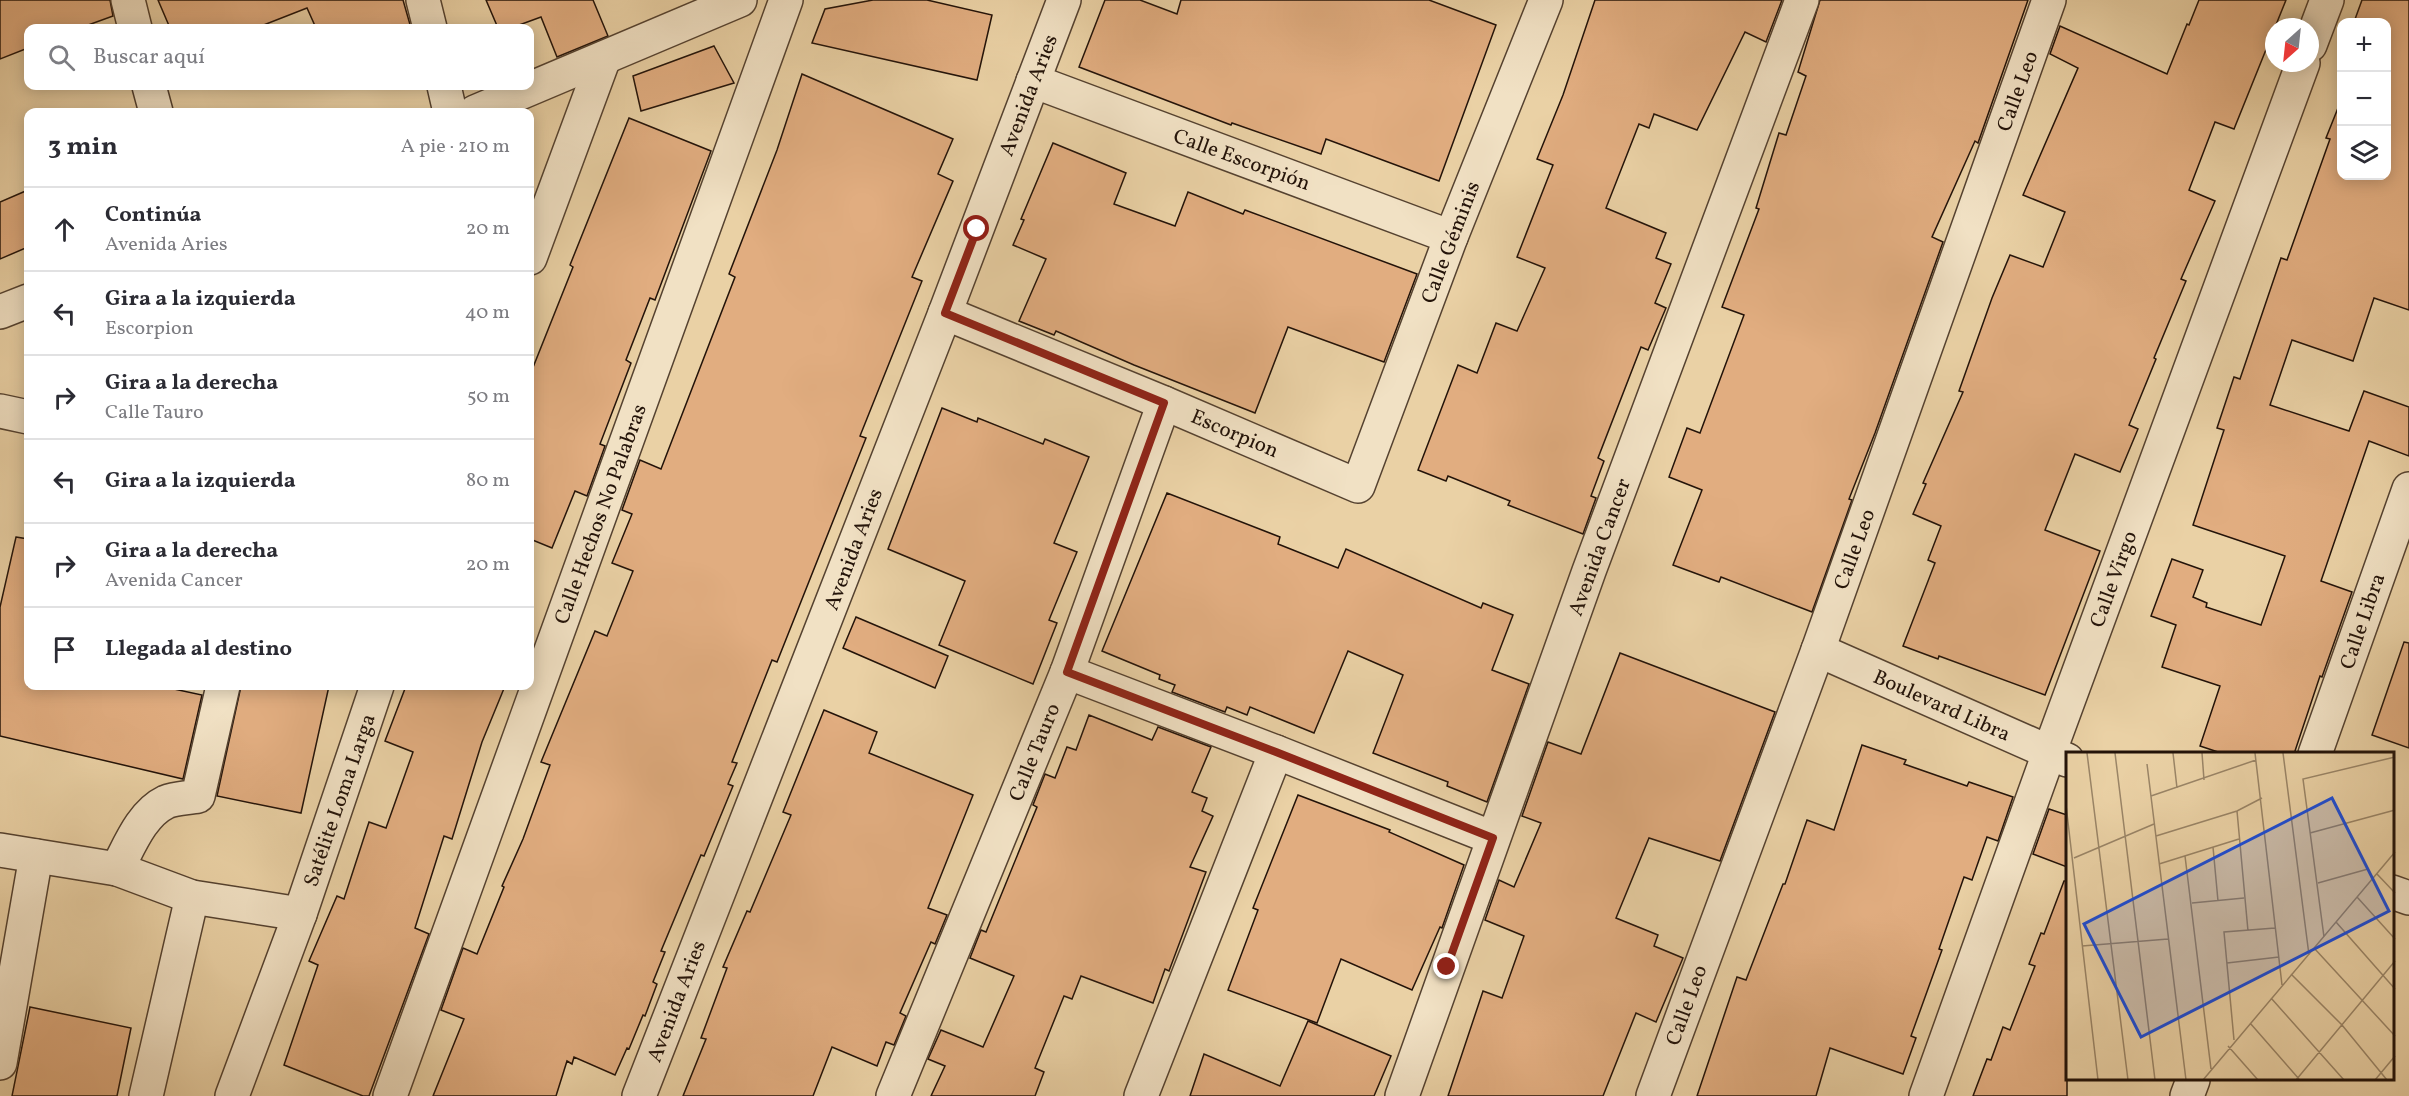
<!DOCTYPE html>
<html lang="es">
<head>
<meta charset="utf-8">
<style>
	:root { --surface:#fff; --page:#f7f7f7; --text:#2b2b33; --muted:#7c7c81; --line:#e1e1e2 }
	body { margin:0; font-family:Vollkorn,serif; background:var(--page); color:var(--text) }
	.controls { position:absolute; right:18px; top:18px; display:grid; overflow:hidden; border-radius:12px; box-shadow:0 3px 15px #0003 }
	.controls button { width:54px; height:54px; display:grid; place-items:center; padding:0; border:0; border-bottom:2px solid var(--line); background:var(--surface); color:var(--text); font:30px sans-serif }
	.compass { position:absolute; left:2265px; top:18px; width:54px; height:54px; border-radius:50%; background:var(--surface); box-shadow:0 3px 15px #0003; rotate:207deg }
	.stop { position:absolute; width:18px; height:18px; margin:-14px; border:4px solid #8f2418; border-radius:50%; background:#fff }
	.stop.end { background:#8f2418; border-color:#fff; box-shadow:0 2px 6px #0008 }
	.list { margin:0; padding:0; list-style:none }
	h2 { display:flex; justify-content:space-between; align-items:center; height:78px; margin:0; padding:0 24px; font-size:26px }
	h2 small { font-size:20px; font-weight:400; color:var(--muted) }
	.list li { display:grid; grid-template-columns:39px 1fr auto; gap:18px; align-items:center; box-sizing:border-box; height:84px; padding:0 24px; border-top:2px solid var(--line) }
	.list b { display:block; font-size:22px; white-space:nowrap }
	.list p { margin:0; font-size:20px; white-space:nowrap; color:var(--muted) }
	.list em { font-size:20px; font-style:normal; color:var(--muted) }
	.icon { flex:none; width:33px; height:33px; fill:none; stroke:currentColor; stroke-width:2; stroke-linecap:round; stroke-linejoin:round }
	.map { position:relative; flex:none; width:2409px; height:1096px; overflow:hidden }
	.search { position:absolute; background:var(--surface); box-shadow:0 3px 15px #0003; left:24px; top:24px; width:510px; height:66px; display:flex; align-items:center; gap:15px; box-sizing:border-box; padding:0 21px; border-radius:12px; color:var(--muted); font-size:22px }
	.panel { position:absolute; background:var(--surface); box-shadow:0 3px 15px #0003; left:24px; top:108px; width:510px; height:582px; border-radius:12px }
	.map>svg:first-child { display:block }
	.building { fill:#e1ad80; stroke:#231309; stroke-width:1.5 }
	.lines { fill:none; stroke-linecap:round; stroke-linejoin:round }
	.minor-casing { stroke:#554230; stroke-width:36 }
	.minor { stroke:#f1e1c4; stroke-width:33 }
	.route { stroke:#8f2418; stroke-width:8 }
	.labels { text-anchor:middle; stroke-width:5; stroke-linejoin:round; paint-order:stroke }
	.street-label { font-size:21px; fill:#231309; stroke:#f1e1c4 }
	.inset-road { fill:none; stroke:#9a8567; stroke-width:1.5 }
	.view { fill:#1d4ed8; fill-opacity:0.15; stroke:#1d4ed8; stroke-width:3 }
	.inset-edge { fill:none; stroke:#231309; stroke-width:3 }
</style>
</head>
<body>
<div class="map">
<svg width="2409" height="1096" viewBox="0 0 2409 1096">
	<rect width="100%" height="100%" fill="#ead1a5"/>
	<filter id="stains"><feTurbulence type="fractalNoise" baseFrequency=".00333" numOctaves="4"/><feColorMatrix values="0 0 0 0 .2 0 0 0 0 .09 0 0 0 0 .02 0 0 0 .5 -.17"/></filter>
	<radialGradient id="worn" r=".72"><stop offset=".6" stop-color="#630" stop-opacity="0"/><stop offset="1" stop-color="#630" stop-opacity=".3"/></radialGradient>
	<g class="building">
		<path d="M0,0H110L113,16L80,28H28V48L0,59Z"/>
		<path d="M158,0H403L411,28H316L307,8L256,28H170Z"/>
		<path d="M486,0H593L608,36L557,57L541,17L511,28H498Z"/>
		<path d="M873,0H927L992,15L977,80L812,43L825,9Z"/>
		<path d="M1105,0H1140L1177,14L1181,0H1429L1496,25L1439,181L1326,139L1321,154L1232,123L1231,125L1079,67Z"/>
		<path d="M1595,0H1782L1766,42L1745,32L1697,130L1654,114L1649,128L1639,124L1606,208L1666,233L1656,258L1671,264L1655,303L1666,308L1648,350L1641,347L1598,458L1604,461L1591,496L1596,498L1583,534L1508,505L1510,501L1448,476L1446,481L1418,470L1458,365L1477,373L1496,323L1517,331L1545,268L1517,257L1553,165L1537,159L1563,95Z"/>
		<path d="M1820,0H2028L1978,143L1975,141L1932,237L1943,242L1875,433L1849,499L1852,500L1812,612L1721,577L1719,582L1673,565L1702,490L1669,477L1687,428L1700,433L1744,315L1722,307L1759,209L1756,208L1779,133L1786,135L1806,76L1798,72Z"/>
		<path d="M2199,0H2286L2234,129L2215,122L2189,190L2215,201L2181,279L2186,281L2154,358L2156,359L2129,425L2138,429L2120,472L2075,454L2045,530L2100,551L2045,695L1939,656L1938,659L1903,646L1935,563L1928,560L1941,526L1913,514L1926,484L1923,483L1963,392L1959,391L1992,298L2010,255L2043,267L2065,212L2023,195L2078,68L2050,54L2060,26L2167,74L2187,24L2189,25Z"/>
		<path d="M2362,0H2409V310L2374,298L2353,361L2292,340L2270,405L2349,431L2364,391L2409,407V456L2369,441L2321,581L2352,592L2322,677L2320,676L2294,754H2224L2200,746L2220,686L2162,667L2176,625L2151,616L2172,559L2203,570L2193,597L2207,603L2206,607L2261,625L2285,556L2193,525L2224,430L2217,428L2234,377L2240,379L2281,258L2287,260L2330,139L2326,138L2342,98V176H2386V22H2354Z"/>
		<path d="M714,46L734,83L641,111L633,76Z"/>
		<path d="M802,74L953,139L938,174L953,181L912,277L922,281L860,436L866,438L777,662L772,660L755,703L732,762L737,763L728,784L733,786L704,856L701,855L661,951L665,952L653,982L657,984L645,1016L643,1015L629,1049L627,1048L615,1075L574,1057L572,1064L567,1061L556,1096H433L464,1019L441,1010L463,948L477,954L504,887L502,886L523,839L550,765L541,762L595,631L607,636L633,571L612,563L632,514L622,510L640,460L661,469L735,277L729,274L777,150Z"/>
		<path d="M629,118L711,151L655,300L650,298L626,360L631,363L600,444L605,446L587,496L575,491L552,548L530,539V375L573,267L570,265Z"/>
		<path d="M1053,143L1126,173L1114,204L1175,226L1188,192L1243,214L1245,210L1417,274L1384,362L1288,327L1255,413L1134,365L1056,331L1054,335L1019,321L1046,259L1013,245L1024,220L1021,219Z"/>
		<path d="M28,190V247L0,259V202Z"/>
		<path d="M942,408L977,422L978,418L1043,444L1045,439L1089,457L1054,543L1077,552L1049,620L1057,623L1033,684L939,645L965,581L888,549Z"/>
		<path d="M1167,493L1280,537L1278,544L1338,568L1346,549L1481,608L1483,603L1513,615L1492,670L1529,684L1487,802L1447,786L1448,782L1373,753L1403,675L1348,651L1314,733L1250,707L1247,715L1227,707L1225,712L1172,692L1175,685L1159,679L1160,675L1102,651Z"/>
		<path d="M16,537L28,539V686H160L202,695L183,779L0,736V607Z"/>
		<path d="M856,617L948,656L935,688L843,648Z"/>
		<path d="M2404,642L2409,643V748L2372,735Z"/>
		<path d="M1620,653L1775,712L1720,861L1649,838L1616,918L1658,935L1654,946L1683,958L1656,1022L1636,1013L1603,1096H1448L1483,991L1502,998L1524,936L1485,920L1499,880L1514,887L1541,823L1522,816L1548,742L1581,754Z"/>
		<path d="M241,686H329L301,813L217,796Z"/>
		<path d="M406,686H505L482,742L452,839L444,836L415,928L429,934L369,1096H363L284,1065L318,965L309,961L337,896L344,899L369,822L386,828L413,752L385,741Z"/>
		<path d="M824,710L877,732L869,753L973,795L928,908L947,915L935,944L931,942L900,1013L906,1016L894,1045L886,1042L877,1066L832,1047L813,1096H683L706,1039L701,1038L727,968L723,967L747,911L750,912L791,815L783,812Z"/>
		<path d="M1089,715L1152,740L1158,727L1211,747L1192,792L1207,798L1202,811L1213,816L1190,867L1206,872L1169,971L1165,969L1153,1003L1081,976L1072,999L1064,996L1035,1068L1044,1072L1035,1096H931L945,1066L928,1059L941,1030L983,1047L1014,976L970,958L981,930L986,932L1004,888L1037,807L1033,805L1045,774L1055,778L1067,747L1076,750Z"/>
		<path d="M1862,745L1906,760L1904,764L1967,786L1969,782L2013,797L1998,841L1987,837L1972,880L1964,877L1939,949L1942,950L1911,1036L1916,1038L1903,1074L1830,1048L1816,1096H1697L1737,977L1746,980L1783,884H1785L1807,820L1834,830Z"/>
		<path d="M1298,795L1390,830L1389,832L1464,865L1442,928L1440,927L1412,990L1341,959L1317,1023L1228,990L1258,910L1253,908Z"/>
		<path d="M2049,809L2067,815V867L2033,854Z"/>
		<path d="M2064,881H2067V1096H1973L1987,1059L1991,1060L2003,1027L2010,1030L2035,966L2029,964L2041,933L2044,934Z"/>
		<path d="M30,1007L131,1028L117,1096H12Z"/>
		<path d="M1308,1021L1391,1056L1374,1096H1190L1204,1054L1280,1086Z"/>
	</g>
	<g class="lines">
		<defs>
			<g id="minor">
				<path d="M128,0L135,28"/>
				<path d="M423,0L430,28"/>
				<path d="M2310,45L2327,0"/>
				<path d="M1033,81L1451,237"/>
				<path d="M149,86L156,112"/>
				<path d="M444,86L450,112"/>
				<path d="M475,112L740,0"/>
				<path d="M530,258L604,58"/>
				<path d="M0,312L28,301"/>
				<path d="M945,313L1164,403L1358,486L1451,237L1546,0"/>
				<path d="M0,411L28,417"/>
				<path d="M1818,650L2067,760"/>
				<path d="M1067,672L1276,752L1493,838"/>
				<path d="M2315,754L2409,489"/>
				<path d="M0,850L117,869L192,897L300,914"/>
				<path d="M117,869C129,847 141,814 166,802C175,798 188,798 198,796L223,686"/>
				<path d="M2392,892L2409,898"/>
				<path d="M0,1063L36,856"/>
				<path d="M146,1096L192,897"/>
				<path d="M232,1096L300,914L377,686"/>
				<path d="M390,1096L786,0"/>
				<path d="M639,1096L945,313L1064,0"/>
				<path d="M893,1096L1067,672L1164,403"/>
				<path d="M1141,1096L1276,752"/>
				<path d="M1402,1096L1589,571L1802,0"/>
				<path d="M1653,1096L1818,650L2049,0"/>
				<path d="M1926,1096L2049,753L2303,63"/>
				<path d="M2187,1096L2193,1080"/>
			</g>
		</defs>
		<use href="#minor" class="minor-casing"/>
		<use href="#minor" class="minor"/>
	</g>
	<g class="lines">
		<path class="route" d="M977,229L945,313L1164,403L1067,672L1276,752L1493,838L1447,967"/>
	</g>
	<g class="labels">
		<g class="street-label">
			<text transform="translate(2017 91) rotate(-70)" y="7">Calle Leo</text>
			<text transform="translate(1028 95) rotate(-69)" y="7">Avenida Aries</text>
			<text transform="translate(1242 159) rotate(20)" y="7">Calle Escorpión</text>
			<text transform="translate(1450 242) rotate(-69)" y="7">Calle Géminis</text>
			<text transform="translate(1235 433) rotate(23)" y="7">Escorpion</text>
			<text transform="translate(600 514) rotate(-70)" y="7">Calle Hechos No Palabras</text>
			<text transform="translate(1599 547) rotate(-70)" y="7">Avenida Cancer</text>
			<text transform="translate(853 549) rotate(-69)" y="7">Avenida Aries</text>
			<text transform="translate(1854 549) rotate(-70)" y="7">Calle Leo</text>
			<text transform="translate(2113 579) rotate(-70)" y="7">Calle Virgo</text>
			<text transform="translate(2362 621) rotate(-71)" y="7">Calle Libra</text>
			<text transform="translate(1942 705) rotate(24)" y="7">Boulevard Libra</text>
			<text transform="translate(1034 752) rotate(-68)" y="7">Calle Tauro</text>
			<text transform="translate(339 800) rotate(-71)" y="7">Satélite Loma Larga</text>
			<text transform="translate(676 1001) rotate(-69)" y="7">Avenida Aries</text>
			<text transform="translate(1686 1005) rotate(-70)" y="7">Calle Leo</text>
		</g>
	</g>
	<g transform="translate(2066 752)">
		<rect width="328" height="328" fill="#ead1a5"/>
		<path class="inset-road" d="M21,1L62,328M49,1L89,328M107,1L111,36M136,1L138,28M189,1L216,233M217,1L243,203M81,12L120,328M85,44L190,8M0,53L32,328M171,59L182,179M244,81L329,58M90,84L171,59L196,46M147,95L152,149M119,104L145,317M8,106L88,72M93,112L173,87M311,122L329,141M252,131L302,117M291,145L329,187M126,151L178,146M270,170L329,237M258,185L237,27L329,5M16,194L102,187M248,196L329,284M161,211L213,205M225,222L276,273L321,328M205,246L278,328M184,271L233,327M168,288L158,180L209,176M162,294L192,328M137,328L329,100M230,328L329,209M309,328L329,304"/>
		<path class="view" d="M266,46L323,159L75,285L18,172Z"/>
		<rect width="328" height="328" class="inset-edge"/>
	</g>
	<rect width="100%" height="100%" filter="url(#stains)"/>
	<rect width="100%" height="100%" fill="url(#worn)"/>
</svg>
<div class="controls">
<button>+</button>
<button>−</button>
<button><svg class="icon" aria-label="layers" viewBox="0 0 24 24"><path d="M12 4l9 5-9 5-9-5zM3 14l9 5 9-5"/></svg></button>
</div>
<svg class="compass" viewBox="-18 -18 36 36"><path d="M0-13l5 13h-10z" fill="#e53935"/><path d="M0 13l5-13h-10z" fill="#7c7c81"/></svg>
<div class="stop" style="left:977px;top:229px"></div>
<div class="stop end" style="left:1447px;top:967px"></div>
<div class="search"><svg class="icon" aria-label="search" viewBox="0 0 24 24"><circle cx="10" cy="10" r="6"/><path d="M15 15l6 6"/></svg>Buscar aquí</div>
<section class="panel">
<h2>3 min<small>A pie · 210 m</small></h2>
<ul class="list">
<li><svg class="icon" aria-label="ahead" viewBox="0 0 24 24"><path d="M12 20V5M6 11l6-6 6 6"/></svg><div><b>Continúa</b><p>Avenida Aries</p></div><em>20 m</em></li>
<li><svg class="icon" aria-label="left" viewBox="0 0 24 24"><path d="M17 20v-9H6M10 6l-5 5 5 5"/></svg><div><b>Gira a la izquierda</b><p>Escorpion</p></div><em>40 m</em></li>
<li><svg class="icon" aria-label="right" viewBox="0 0 24 24"><path d="M7 20v-9h11M14 6l5 5-5 5"/></svg><div><b>Gira a la derecha</b><p>Calle Tauro</p></div><em>50 m</em></li>
<li><svg class="icon" aria-label="left" viewBox="0 0 24 24"><path d="M17 20v-9H6M10 6l-5 5 5 5"/></svg><div><b>Gira a la izquierda</b></div><em>80 m</em></li>
<li><svg class="icon" aria-label="right" viewBox="0 0 24 24"><path d="M7 20v-9h11M14 6l5 5-5 5"/></svg><div><b>Gira a la derecha</b><p>Avenida Cancer</p></div><em>20 m</em></li>
<li><svg class="icon" aria-label="arrive" viewBox="0 0 24 24"><path d="M6 21V4h12l-3 4 3 4H6"/></svg><div><b>Llegada al destino</b></div></li>
</ul>
</section>
</div>
</body>
</html>
